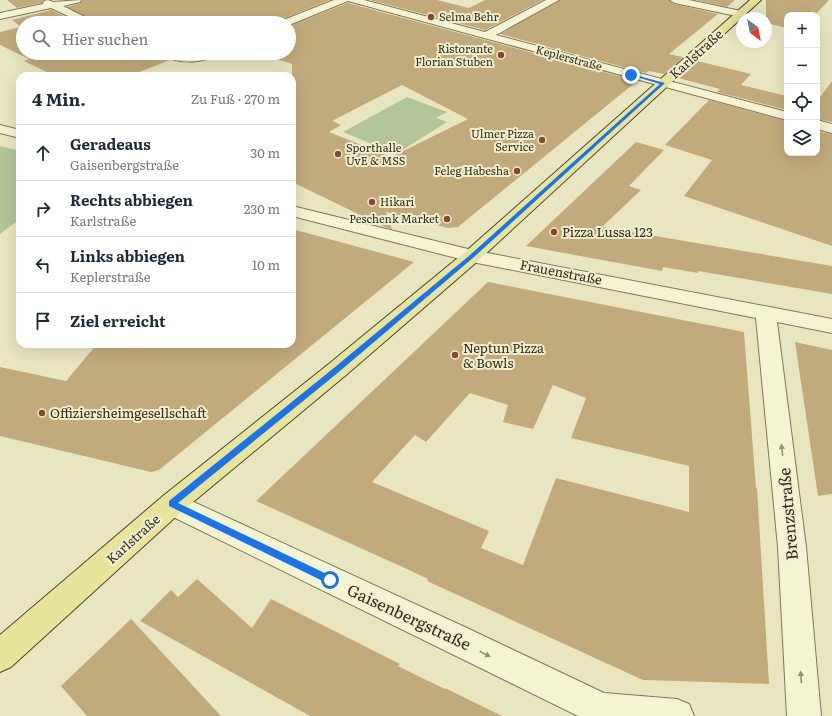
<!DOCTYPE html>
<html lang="de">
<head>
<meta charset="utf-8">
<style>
	:root { --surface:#fff; --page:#f6f6f7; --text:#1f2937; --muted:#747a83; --line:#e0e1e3 }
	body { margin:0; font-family:Literata,serif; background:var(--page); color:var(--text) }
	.controls { position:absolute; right:12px; top:12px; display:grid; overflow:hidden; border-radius:8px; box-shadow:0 4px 16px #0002 }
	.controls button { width:36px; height:36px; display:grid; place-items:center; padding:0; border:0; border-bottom:1px solid var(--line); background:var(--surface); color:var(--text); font:20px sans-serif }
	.compass { position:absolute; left:736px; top:12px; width:36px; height:36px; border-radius:50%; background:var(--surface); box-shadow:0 4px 16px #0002; rotate:148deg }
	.stop { position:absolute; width:12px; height:12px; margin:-9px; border:3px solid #1a73e8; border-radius:50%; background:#fff }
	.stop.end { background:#1a73e8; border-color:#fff; box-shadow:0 1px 4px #0008 }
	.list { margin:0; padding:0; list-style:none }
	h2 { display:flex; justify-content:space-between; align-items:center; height:52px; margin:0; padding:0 16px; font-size:17px }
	h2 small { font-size:13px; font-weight:400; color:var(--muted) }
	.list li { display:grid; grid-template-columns:26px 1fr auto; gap:12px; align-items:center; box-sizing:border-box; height:56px; padding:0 16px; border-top:1px solid var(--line) }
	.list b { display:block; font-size:15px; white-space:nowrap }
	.list p { margin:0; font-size:13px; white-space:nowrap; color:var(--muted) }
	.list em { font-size:13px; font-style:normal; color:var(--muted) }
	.icon { flex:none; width:22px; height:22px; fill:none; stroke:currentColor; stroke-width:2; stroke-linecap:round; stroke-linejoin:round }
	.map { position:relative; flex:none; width:832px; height:716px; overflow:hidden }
	.search { position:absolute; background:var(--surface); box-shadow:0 4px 16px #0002; left:16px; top:16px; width:280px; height:44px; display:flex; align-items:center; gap:10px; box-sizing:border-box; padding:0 14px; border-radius:22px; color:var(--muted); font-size:15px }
	.panel { position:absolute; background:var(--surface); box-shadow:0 4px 16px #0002; left:16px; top:72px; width:280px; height:276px; border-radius:12px }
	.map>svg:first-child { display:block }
	.green { fill:#b3c597 }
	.building { fill:#c2ab7b; fill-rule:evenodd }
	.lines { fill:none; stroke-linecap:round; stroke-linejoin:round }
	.minor-casing { stroke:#80785b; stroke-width:2 }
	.major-casing { stroke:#4e452f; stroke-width:2 }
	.minor { fill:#f4f3d3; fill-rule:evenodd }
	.major { fill:#e8e49c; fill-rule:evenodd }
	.oneway { fill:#929078 }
	.route { fill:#1a73e8 }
	.poi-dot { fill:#884731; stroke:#f1efd0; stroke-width:1.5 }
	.labels { text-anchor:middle; stroke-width:4; stroke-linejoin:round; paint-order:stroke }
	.far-poi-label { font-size:11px; fill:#312c1d; stroke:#f1efd0; text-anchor:end }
	.far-street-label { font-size:11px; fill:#312c1d; stroke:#f1efd0 }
	.street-label { font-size:13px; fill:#312c1d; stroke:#f1efd0 }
	.poi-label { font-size:13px; fill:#312c1d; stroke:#f1efd0; text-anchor:start }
	.near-street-label { font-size:16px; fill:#312c1d; stroke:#f1efd0 }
</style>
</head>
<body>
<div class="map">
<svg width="832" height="716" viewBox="0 0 832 716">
	<rect width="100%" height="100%" fill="#e8e6c1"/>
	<g class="green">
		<path d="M407,97L447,112L436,118L447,122L396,154L343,132Z"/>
		<path d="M0,146L20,151V219L0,234Z"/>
	</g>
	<g class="building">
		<path d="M7,0H43L42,3L17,8Z"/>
		<path d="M82,0H330L280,20L279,23H98L67,7L80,3Z"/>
		<path d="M370,0H437L469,8L485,0H543L485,30Z"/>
		<path d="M560,0H669L675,4L718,14L669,54L683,57L664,74L649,71L646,73L500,34Z"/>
		<path d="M696,0H735L727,7Z"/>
		<path d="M766,0H829L815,15H787V28L766,23Z"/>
		<path d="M348,3L637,81L458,227L448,228L386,212L392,229L385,227L292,182V64L259,53H289V26ZM402,85L468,119L391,157L329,132L341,125L332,121Z"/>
		<path d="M51,10L79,23H23V53H161L170,60L129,76H55L24,61L29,59L0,45V32L21,27L12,20Z"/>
		<path d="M697,61L751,74L741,85L787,96V110L717,92L720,89L678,78Z"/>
		<path d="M832,81V122L817,119V101Z"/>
		<path d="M709,100L787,121V153H817V131L832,134V246L684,196L712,160L665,145Z"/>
		<path d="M636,142L664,150L629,186L641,190L602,227L832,266V294L698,271V273L663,267L662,271L526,246Z"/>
		<path d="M292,229L414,262L159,470L151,472L0,436V367L66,381L97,344H292Z"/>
		<path d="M488,282L744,332L756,488H757L769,684L643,680L427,581L428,579L407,569L256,501ZM553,385L586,398L571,438L689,466V512L556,478L523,565L481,548L489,531L372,482L415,435L426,442L470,393L508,405L503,422L533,429Z"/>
		<path d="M795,342L832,350V494L818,496Z"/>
		<path d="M197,579L252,628L271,599L400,664L398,666L422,678L445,689V688L502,716H310L140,621L171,590L178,597Z"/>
		<path d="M131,619L221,716H87L61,686Z"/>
	</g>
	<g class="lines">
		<defs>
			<g id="minor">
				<path d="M48,0L53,2L81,0L80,2L63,6L97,23H83L51,8L0,19V13L43,4L44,1Z"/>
				<path d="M334,0H364L485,32L546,0H559L496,35L787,112V120L348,1L289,25V23H280L281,21Z"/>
				<path d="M670,0H689L741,11L746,14L741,17L675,3Z"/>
				<path d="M162,53L189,55L216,53C207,65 170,64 162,53Z"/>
				<path d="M817,120L832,124V133L817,129Z"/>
				<path d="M0,125L20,130V138L0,133Z"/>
				<path d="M292,206L472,250L832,319V333L777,322L806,547L821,716H787L778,547L756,318L472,262L292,216Z"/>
				<path d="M172,492L467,628L604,693L677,699L689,704L694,716H578L163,512L159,504L163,496Z"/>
			</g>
			<path id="major" d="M750,0H761L479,260L346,375L181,512L11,667L0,672V635L163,496L330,363L465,252Z"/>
		</defs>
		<use href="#minor" class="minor-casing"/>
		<use href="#major" class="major-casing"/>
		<use href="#minor" class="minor"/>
		<use href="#major" class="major"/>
	</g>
	<defs><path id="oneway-solid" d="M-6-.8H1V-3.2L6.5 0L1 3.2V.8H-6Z"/></defs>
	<g class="oneway">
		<use href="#oneway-solid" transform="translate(782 450) rotate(-97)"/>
		<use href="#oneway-solid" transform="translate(485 654) rotate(27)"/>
		<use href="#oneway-solid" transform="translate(801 677) rotate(-94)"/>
	</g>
	<path class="route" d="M631,74L665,83L474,257L340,371L178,503L333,577V583H327L169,506V501L335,367L470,255L660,84L630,75Z"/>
	<g class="poi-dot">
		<circle cx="431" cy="17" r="4"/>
		<circle cx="501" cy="55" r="4"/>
		<circle cx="542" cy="140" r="4"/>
		<circle cx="338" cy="154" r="4"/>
		<circle cx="517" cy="171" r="4"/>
		<circle cx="372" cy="202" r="4"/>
		<circle cx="447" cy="219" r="4"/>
		<circle cx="554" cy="232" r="4"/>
		<circle cx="455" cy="355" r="4"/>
		<circle cx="42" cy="413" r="4"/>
	</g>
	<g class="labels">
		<g class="far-poi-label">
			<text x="439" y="21" text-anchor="start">Selma Behr</text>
			<text x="493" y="53">Ristorante<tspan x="493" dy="13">Florian Stuben</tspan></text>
			<text x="534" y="138">Ulmer Pizza<tspan x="534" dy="13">Service</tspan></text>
			<text x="346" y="152" text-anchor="start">Sporthalle<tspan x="346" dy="13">UvE &amp; MSS</tspan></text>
			<text x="509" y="175">Feleg Habesha</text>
			<text x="380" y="206" text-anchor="start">Hikari</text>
			<text x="439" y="223">Peschenk Market</text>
		</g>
		<g class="far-street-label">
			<text transform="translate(569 58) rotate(15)" y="4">Keplerstraße</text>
		</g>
		<g class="street-label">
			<text transform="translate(696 54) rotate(-42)" y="5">Karlstraße</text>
			<text transform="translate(561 272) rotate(11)" y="5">Frauenstraße</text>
			<text transform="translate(133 539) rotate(-42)" y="5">Karlstraße</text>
		</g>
		<g class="poi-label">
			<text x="562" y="237">Pizza Lussa 123</text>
			<text x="463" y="353">Neptun Pizza<tspan x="463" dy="15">&amp; Bowls</tspan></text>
			<text x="50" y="418">Offiziersheimgesellschaft</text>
		</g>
		<g class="near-street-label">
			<text transform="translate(788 514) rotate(-95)" y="6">Brenzstraße</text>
			<text transform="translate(409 617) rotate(25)" y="6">Gaisenbergstraße</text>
		</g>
	</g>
</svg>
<div class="controls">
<button>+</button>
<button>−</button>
<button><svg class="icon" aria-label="locate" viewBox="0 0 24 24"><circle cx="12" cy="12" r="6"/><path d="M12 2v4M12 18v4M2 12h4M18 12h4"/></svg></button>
<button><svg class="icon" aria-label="layers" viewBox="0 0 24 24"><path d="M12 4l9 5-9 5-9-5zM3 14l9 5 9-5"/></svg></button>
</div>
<svg class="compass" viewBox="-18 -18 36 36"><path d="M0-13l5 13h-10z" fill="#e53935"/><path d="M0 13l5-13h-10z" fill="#747a83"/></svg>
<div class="stop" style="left:330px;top:580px"></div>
<div class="stop end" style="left:631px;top:75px"></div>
<div class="search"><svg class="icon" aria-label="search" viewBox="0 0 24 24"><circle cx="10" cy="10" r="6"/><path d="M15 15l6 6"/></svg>Hier suchen</div>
<section class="panel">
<h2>4 Min.<small>Zu Fuß · 270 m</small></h2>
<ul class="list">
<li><svg class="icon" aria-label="ahead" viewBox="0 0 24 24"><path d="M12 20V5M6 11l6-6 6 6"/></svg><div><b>Geradeaus</b><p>Gaisenbergstraße</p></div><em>30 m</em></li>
<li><svg class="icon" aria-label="right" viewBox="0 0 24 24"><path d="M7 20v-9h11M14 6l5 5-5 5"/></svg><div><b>Rechts abbiegen</b><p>Karlstraße</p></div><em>230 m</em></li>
<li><svg class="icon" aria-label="left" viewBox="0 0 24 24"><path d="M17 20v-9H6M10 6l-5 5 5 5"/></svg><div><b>Links abbiegen</b><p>Keplerstraße</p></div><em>10 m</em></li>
<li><svg class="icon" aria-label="arrive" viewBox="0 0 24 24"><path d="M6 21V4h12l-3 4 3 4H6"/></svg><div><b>Ziel erreicht</b></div></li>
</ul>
</section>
</div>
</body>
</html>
